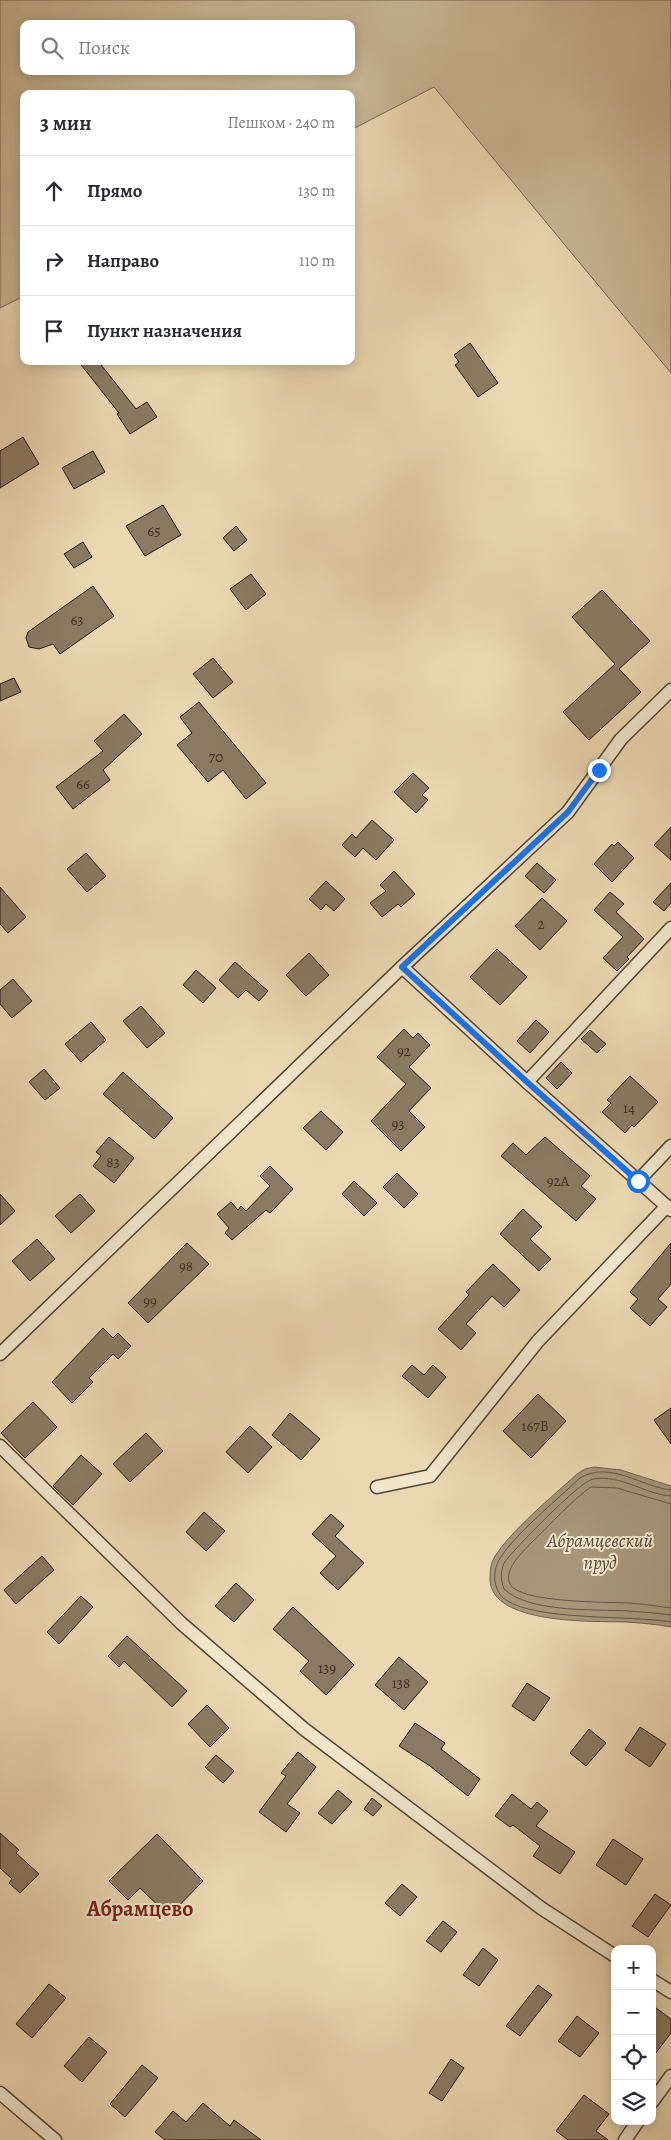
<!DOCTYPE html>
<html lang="ru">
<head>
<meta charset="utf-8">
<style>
	:root { --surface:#fff; --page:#f7f7f7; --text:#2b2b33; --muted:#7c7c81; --line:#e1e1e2 }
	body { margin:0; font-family:Alegreya,serif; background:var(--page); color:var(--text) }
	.controls { position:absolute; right:15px; bottom:15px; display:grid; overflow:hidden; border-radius:10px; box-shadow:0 2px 12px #0003 }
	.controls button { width:45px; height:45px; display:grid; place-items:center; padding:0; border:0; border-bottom:1px solid var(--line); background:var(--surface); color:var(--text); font:25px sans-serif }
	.stop { position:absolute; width:15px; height:15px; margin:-11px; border:4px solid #1a73e8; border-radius:50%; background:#fff }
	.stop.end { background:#1a73e8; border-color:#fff; box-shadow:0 1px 5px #0008 }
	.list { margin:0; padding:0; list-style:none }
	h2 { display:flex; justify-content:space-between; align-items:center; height:65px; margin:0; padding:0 20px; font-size:21px }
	h2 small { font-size:16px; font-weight:400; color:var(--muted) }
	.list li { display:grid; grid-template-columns:32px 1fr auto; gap:15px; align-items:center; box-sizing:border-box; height:70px; padding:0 20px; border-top:1px solid var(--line) }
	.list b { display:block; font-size:19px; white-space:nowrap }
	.list em { font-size:16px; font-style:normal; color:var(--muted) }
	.icon { flex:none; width:28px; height:28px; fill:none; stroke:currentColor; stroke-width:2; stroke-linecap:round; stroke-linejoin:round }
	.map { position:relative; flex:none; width:671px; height:2140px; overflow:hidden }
	.search { position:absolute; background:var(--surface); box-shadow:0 2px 12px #0003; left:20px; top:20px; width:335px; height:55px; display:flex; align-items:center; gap:12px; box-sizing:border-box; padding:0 18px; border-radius:10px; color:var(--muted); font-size:19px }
	.panel { position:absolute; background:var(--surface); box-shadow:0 2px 12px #0003; left:20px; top:90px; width:335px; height:275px; border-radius:10px }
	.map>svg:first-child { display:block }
	.green { fill:#c9b796; stroke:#766652; fill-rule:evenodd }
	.water { fill:#a7967a; stroke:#72624f }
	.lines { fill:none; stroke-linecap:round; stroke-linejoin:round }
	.shore { stroke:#645644; stroke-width:1 }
	.building { fill:#8b7a63; stroke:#22150e }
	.street-casing { stroke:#544637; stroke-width:15 }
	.street { stroke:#f2e6cd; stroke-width:12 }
	.route { stroke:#1a73e8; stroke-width:6 }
	.labels { text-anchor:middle; stroke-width:4; stroke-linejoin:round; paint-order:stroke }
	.number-label { font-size:15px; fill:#3c2e23 }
	.water-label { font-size:19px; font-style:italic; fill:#574939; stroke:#f2e6cd }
	.district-label { font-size:22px; font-weight:bold; fill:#7a1f14; stroke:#f2e6cd }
</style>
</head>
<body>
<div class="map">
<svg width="671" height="2140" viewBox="0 0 671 2140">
	<rect width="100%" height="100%" fill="#ebd8b2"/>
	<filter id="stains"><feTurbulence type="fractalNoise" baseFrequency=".004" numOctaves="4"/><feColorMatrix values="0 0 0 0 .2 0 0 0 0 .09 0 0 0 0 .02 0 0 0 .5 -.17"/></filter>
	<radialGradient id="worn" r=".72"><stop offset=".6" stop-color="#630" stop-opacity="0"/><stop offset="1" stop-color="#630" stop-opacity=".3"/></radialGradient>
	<path class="green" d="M0,0H671V373L434,87L351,130V94H24V296L0,308ZM24,24H351V71H24Z"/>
	<path class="water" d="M594,1467L621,1470L671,1486V1627C656,1624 640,1623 625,1622C594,1621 492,1625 490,1580C490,1573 490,1565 494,1558C510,1531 553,1496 577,1474L585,1469Z"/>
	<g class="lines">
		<g class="shore">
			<path d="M671,1490C642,1487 609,1460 580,1478C559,1498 509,1539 498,1562C492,1575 494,1592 506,1600C537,1621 630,1615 671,1622"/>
			<path d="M671,1496C646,1495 621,1474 593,1479C580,1481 513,1550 504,1563C500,1572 501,1581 504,1589C529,1613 595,1609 628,1611C643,1612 657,1613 671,1615"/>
			<path d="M671,1504L617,1488L591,1487C574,1498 548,1527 532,1542C523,1552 503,1569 510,1584C519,1603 608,1602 629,1603C643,1604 657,1606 671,1608"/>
		</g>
	</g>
	<g class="building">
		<path d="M470,343L498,383L478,397L455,365L459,362L454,355Z"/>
		<path d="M78,361H98L136,409L147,402L157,417L130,434L117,414L119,413Z"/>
		<path d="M23,437L39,464L0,488V451Z"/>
		<path d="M93,451L105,472L74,489L62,468Z"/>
		<path d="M163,505L181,535L145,556L126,526Z"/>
		<path d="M236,526L247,540L234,551L223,538Z"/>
		<path d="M83,542L92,557L74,568L64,554Z"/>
		<path d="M251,574L266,594L246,610L230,589Z"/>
		<path d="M93,586L114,616L60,654L53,644L39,649L29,647L26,638L28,632Z"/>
		<path d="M602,590L650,641L619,669L641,692L589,740L563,712L615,664L572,617Z"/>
		<path d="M213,658L233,682L213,698L193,674Z"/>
		<path d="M14,678L21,692L0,701V684Z"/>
		<path d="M199,702L266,783L246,799L223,770L208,782L177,745L192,733L180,717Z"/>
		<path d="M124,714L142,734L103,770L110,780L73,809L56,787L103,751L94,741Z"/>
		<path d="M413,773L429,788L422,795L428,800L416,813L394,792Z"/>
		<path d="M372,820L394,840L376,860L363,848L355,857L342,845L352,834L356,838Z"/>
		<path d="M671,827V860L654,845Z"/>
		<path d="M618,842L634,858L612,882L594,864L612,844L614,846Z"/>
		<path d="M86,853L106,876L87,892L67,869Z"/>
		<path d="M537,863L556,880L544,893L525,876Z"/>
		<path d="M394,871L415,894L401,907L398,904L382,917L370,903L386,891L380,885Z"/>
		<path d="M326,881L345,899L334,911L326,904L321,910L309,899Z"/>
		<path d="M671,883V903L664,911L653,902Z"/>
		<path d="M0,887L26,917L8,933L0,924Z"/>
		<path d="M610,892L624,904L616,912L644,939L627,957L629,959L617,971L603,958L623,937L594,910Z"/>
		<path d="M542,898L567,921L540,950L515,926Z"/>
		<path d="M497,949L527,977L500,1005L470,977Z"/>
		<path d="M309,953L329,975L306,996L286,975Z"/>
		<path d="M235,962L268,991L259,1001L246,990L238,998L219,980Z"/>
		<path d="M196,970L216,988L203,1003L183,985Z"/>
		<path d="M13,979L32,1001L12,1018L0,1004V990Z"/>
		<path d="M141,1006L165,1033L147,1048L123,1021Z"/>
		<path d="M536,1020L549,1032L530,1053L517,1041Z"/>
		<path d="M91,1022L106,1040L81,1062L65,1044Z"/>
		<path d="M404,1029L413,1038L418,1033L430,1045L409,1067L431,1088L409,1111L425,1127L401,1151L371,1121L406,1084L377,1057Z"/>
		<path d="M590,1030L606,1044L597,1053L581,1039Z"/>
		<path d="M561,1062L572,1073L557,1089L546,1078Z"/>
		<path d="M44,1069L60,1088L45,1100L29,1082Z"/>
		<path d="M123,1072L173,1118L154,1139L103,1094Z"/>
		<path d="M630,1076L658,1102L634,1127L632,1125L625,1133L602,1112L611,1103L607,1100Z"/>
		<path d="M321,1111L343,1132L326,1150L303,1128Z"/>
		<path d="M109,1137L134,1158L114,1183L93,1166L101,1156L96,1152Z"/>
		<path d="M545,1137L590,1176L581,1186L596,1199L576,1221L501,1156L513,1143L526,1155Z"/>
		<path d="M270,1166L293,1189L270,1213L266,1210L232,1240L225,1233L229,1228L217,1214L231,1202L238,1210L241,1206L246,1211L270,1186L260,1176Z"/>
		<path d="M397,1173L418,1194L404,1208L383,1187Z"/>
		<path d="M354,1181L377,1203L364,1216L342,1194Z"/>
		<path d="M0,1194L15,1211L0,1225Z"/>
		<path d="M80,1194L95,1211L71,1233L55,1216Z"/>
		<path d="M523,1209L542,1227L530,1239L551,1259L539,1271L500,1234Z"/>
		<path d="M37,1239L55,1259L30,1281L12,1261Z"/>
		<path d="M187,1243L209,1264L148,1323L128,1303Z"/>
		<path d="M671,1243V1284L658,1299L667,1307L650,1326L630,1308L638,1299L630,1292Z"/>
		<path d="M493,1264L520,1290L504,1307L492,1296L466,1324L476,1333L461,1350L438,1329L469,1295L466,1292Z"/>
		<path d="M103,1328L113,1338L118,1333L131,1346L118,1359L113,1354L89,1378L93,1382L72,1403L52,1382Z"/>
		<path d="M412,1365L424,1375L433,1365L446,1377L428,1398L402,1376Z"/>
		<path d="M538,1394L566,1421L531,1458L503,1431Z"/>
		<path d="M33,1402L57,1427L25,1458L1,1433Z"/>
		<path d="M671,1408V1444L654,1420Z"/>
		<path d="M290,1413L320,1439L301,1460L272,1435Z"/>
		<path d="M250,1426L272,1447L248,1473L226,1452Z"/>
		<path d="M146,1433L163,1451L130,1482L113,1464Z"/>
		<path d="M81,1455L102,1474L73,1505L53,1486Z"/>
		<path d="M204,1512L225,1531L206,1551L186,1532Z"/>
		<path d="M331,1514L344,1526L335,1536L364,1563L338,1590L320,1573L336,1556L312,1534Z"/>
		<path d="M42,1556L54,1570L16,1604L4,1590Z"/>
		<path d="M236,1583L254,1600L234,1622L215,1606Z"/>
		<path d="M81,1596L93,1607L59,1644L47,1632Z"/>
		<path d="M293,1607L354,1665L326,1695L300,1671L309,1661L273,1629Z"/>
		<path d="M127,1636L187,1691L172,1707L124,1661L119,1667L108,1656Z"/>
		<path d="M399,1657L428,1682L404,1710L375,1685Z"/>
		<path d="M527,1683L550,1698L534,1721L512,1706Z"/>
		<path d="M207,1705L229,1728L210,1747L188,1724Z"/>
		<path d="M415,1723L445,1743L441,1749L480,1779L468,1796L430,1766L399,1746Z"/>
		<path d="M640,1727L666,1744L650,1767L625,1750Z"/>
		<path d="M589,1729L606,1743L586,1766L570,1753Z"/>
		<path d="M298,1752L316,1767L287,1804L300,1813L286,1832L259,1812L286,1776L281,1773Z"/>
		<path d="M216,1755L234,1771L223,1783L205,1767Z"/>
		<path d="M338,1790L352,1802L332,1824L318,1813Z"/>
		<path d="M512,1794L531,1809L537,1802L548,1811L536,1826L575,1852L560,1874L533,1856L540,1846L513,1825L510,1827L495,1816Z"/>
		<path d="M372,1798L382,1806L373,1816L364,1809Z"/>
		<path d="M0,1833L19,1850L16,1853L39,1874L20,1893L9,1883L12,1879L0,1868Z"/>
		<path d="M157,1834L203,1881L169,1916L140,1888L128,1900L109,1881Z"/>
		<path d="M613,1839L643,1859L626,1885L596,1865Z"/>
		<path d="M402,1884L417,1897L400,1916L385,1903Z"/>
		<path d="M655,1894L671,1905L648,1937L632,1926Z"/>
		<path d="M443,1921L457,1932L441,1952L426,1941Z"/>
		<path d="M483,1948L498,1960L479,1986L463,1975Z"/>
		<path d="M49,1984L66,1998L32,2038L16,2024Z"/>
		<path d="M538,1985L552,1995L520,2036L506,2026Z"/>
		<path d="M652,2005L671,2019V2033L652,2058Z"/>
		<path d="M577,2016L599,2033L580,2057L558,2041Z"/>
		<path d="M89,2037L107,2052L82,2082L64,2066Z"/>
		<path d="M451,2059L464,2068L442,2101L429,2093Z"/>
		<path d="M142,2065L158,2078L125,2117L110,2104Z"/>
		<path d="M584,2095L609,2114L596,2131L608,2140H568L556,2131Z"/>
		<path d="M203,2103L230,2126L234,2120L261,2140H165L155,2132L173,2111L186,2122Z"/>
	</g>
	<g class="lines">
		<defs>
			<g id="street">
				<path d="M402,967L527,1082L671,1210"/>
				<path d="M527,1082L671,928"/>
				<path d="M638,1181L671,1146"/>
				<path d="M0,1354L402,967L568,812L621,739L671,690"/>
				<path d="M0,1446L181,1623L304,1729L541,1908L615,1956"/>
				<path d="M377,1487L430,1476L538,1341L667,1206"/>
				<path d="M652,1980L671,1992"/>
				<path d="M0,2093L55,2140"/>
				<path d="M652,2102L671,2076"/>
				<path d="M625,2140L638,2121"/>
			</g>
		</defs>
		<use href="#street" class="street-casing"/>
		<use href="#street" class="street"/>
	</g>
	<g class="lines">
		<path class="route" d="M599,770L568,812L402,967L527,1082L638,1181"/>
	</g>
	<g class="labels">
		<g class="number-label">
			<text x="154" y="536">65</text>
			<text x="77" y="625">63</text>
			<text x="216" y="762">70</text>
			<text x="83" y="789">66</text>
			<text x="541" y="929">2</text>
			<text x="404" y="1056">92</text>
			<text x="629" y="1113">14</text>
			<text x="398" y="1129">93</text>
			<text x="113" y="1167">83</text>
			<text x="558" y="1186">92А</text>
			<text x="186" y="1271">98</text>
			<text x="150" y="1306">99</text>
			<text x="535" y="1431">167В</text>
			<text x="327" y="1673">139</text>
			<text x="401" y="1688">138</text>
		</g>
		<g class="water-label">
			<text x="600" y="1547">Абрамцевский<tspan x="600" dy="22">пруд</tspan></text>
		</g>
		<g class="district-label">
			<text x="140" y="1916">Абрамцево</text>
		</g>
	</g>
	<rect width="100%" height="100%" filter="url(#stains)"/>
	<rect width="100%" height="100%" fill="url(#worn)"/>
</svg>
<div class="controls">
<button>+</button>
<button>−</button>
<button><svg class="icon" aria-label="locate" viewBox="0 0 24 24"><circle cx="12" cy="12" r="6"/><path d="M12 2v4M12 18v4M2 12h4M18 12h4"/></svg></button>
<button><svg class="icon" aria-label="layers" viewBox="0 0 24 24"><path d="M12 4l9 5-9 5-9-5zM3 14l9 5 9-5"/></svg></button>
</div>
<div class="stop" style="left:638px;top:1181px"></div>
<div class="stop end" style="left:599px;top:770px"></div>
<div class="search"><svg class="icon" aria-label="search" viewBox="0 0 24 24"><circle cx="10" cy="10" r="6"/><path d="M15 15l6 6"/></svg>Поиск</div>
<section class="panel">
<h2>3 мин<small>Пешком · 240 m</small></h2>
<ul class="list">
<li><svg class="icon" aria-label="ahead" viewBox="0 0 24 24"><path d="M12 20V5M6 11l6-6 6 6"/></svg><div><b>Прямо</b></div><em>130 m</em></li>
<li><svg class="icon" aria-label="right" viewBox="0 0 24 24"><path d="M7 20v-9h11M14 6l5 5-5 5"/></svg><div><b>Направо</b></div><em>110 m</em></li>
<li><svg class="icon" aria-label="arrive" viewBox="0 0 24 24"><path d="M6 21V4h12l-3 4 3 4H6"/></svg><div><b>Пункт назначения</b></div></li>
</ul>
</section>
</div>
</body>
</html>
